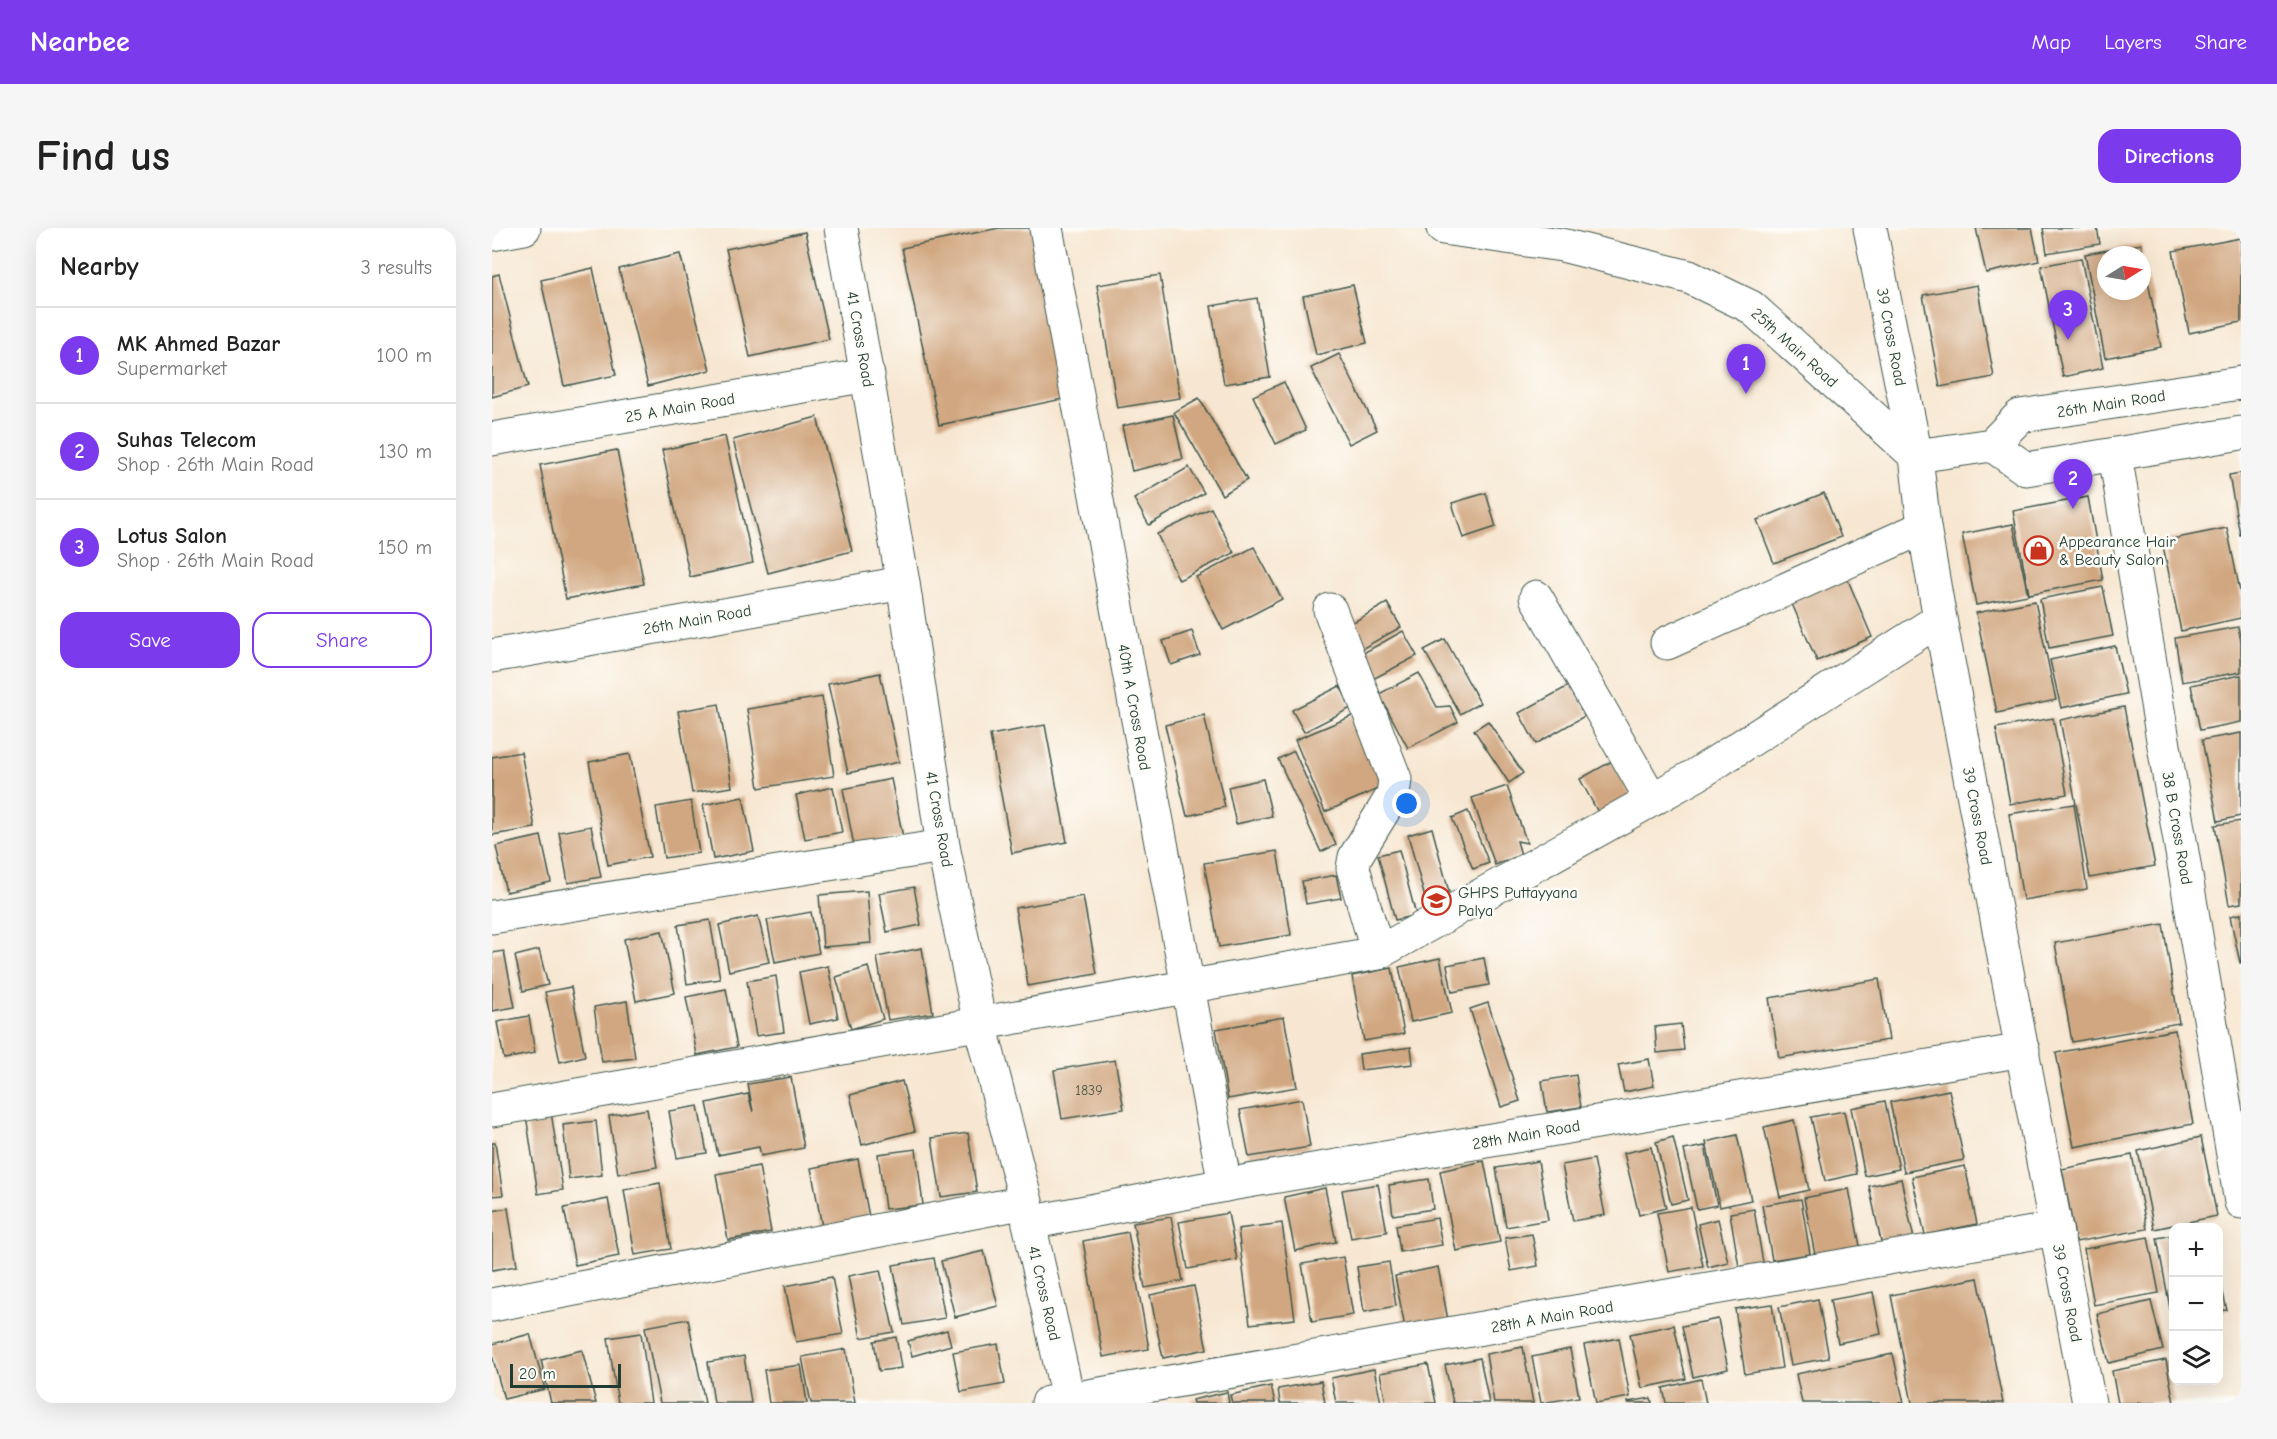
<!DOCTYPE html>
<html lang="en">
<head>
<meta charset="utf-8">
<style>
	:root { --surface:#fff; --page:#f6f6f6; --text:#222; --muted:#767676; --line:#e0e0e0; --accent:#7c3aed }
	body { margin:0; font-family:"Comic Neue",sans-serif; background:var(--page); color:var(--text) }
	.controls { position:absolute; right:18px; bottom:18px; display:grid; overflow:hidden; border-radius:12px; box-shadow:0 6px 24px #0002 }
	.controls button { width:54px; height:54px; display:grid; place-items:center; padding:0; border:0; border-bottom:2px solid var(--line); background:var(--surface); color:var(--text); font:30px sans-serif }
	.compass { position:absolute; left:1605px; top:18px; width:54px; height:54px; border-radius:50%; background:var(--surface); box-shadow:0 6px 24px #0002; rotate:79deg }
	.scale { position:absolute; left:18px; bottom:15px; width:111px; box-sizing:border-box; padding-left:6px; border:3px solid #1f3d34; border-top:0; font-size:16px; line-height:21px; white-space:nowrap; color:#1f3d34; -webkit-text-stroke:4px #fdfcf7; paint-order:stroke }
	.you { position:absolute; left:915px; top:576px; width:21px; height:21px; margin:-15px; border:4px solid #fff; border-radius:50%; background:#1a73e8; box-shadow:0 0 0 9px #1a73e833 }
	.badge { display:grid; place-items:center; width:39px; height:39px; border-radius:50%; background:var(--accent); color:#fff; font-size:20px; font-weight:700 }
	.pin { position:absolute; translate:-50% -50px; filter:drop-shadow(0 2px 3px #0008) }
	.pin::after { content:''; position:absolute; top:32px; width:21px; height:18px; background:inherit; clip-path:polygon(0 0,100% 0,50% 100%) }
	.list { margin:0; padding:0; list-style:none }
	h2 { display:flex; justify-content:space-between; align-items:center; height:78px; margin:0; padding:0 24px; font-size:26px }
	h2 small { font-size:20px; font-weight:400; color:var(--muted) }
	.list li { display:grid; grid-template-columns:39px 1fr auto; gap:18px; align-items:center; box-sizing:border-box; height:96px; padding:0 24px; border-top:2px solid var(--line) }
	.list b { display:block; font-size:22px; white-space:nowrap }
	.list p { margin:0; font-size:20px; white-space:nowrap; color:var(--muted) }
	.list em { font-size:20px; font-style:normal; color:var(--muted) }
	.actions { display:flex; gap:12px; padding:18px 24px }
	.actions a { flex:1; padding:14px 0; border:2px solid var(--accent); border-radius:18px; text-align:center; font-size:21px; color:var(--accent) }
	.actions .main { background:var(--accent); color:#fff }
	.icon { flex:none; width:33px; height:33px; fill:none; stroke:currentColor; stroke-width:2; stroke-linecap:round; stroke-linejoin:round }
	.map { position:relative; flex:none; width:1749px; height:1175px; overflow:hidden; border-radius:18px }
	header { display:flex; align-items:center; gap:36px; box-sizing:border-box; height:84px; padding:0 30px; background:var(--accent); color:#fff }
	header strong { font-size:28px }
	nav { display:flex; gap:33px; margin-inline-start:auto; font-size:21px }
	.intro { display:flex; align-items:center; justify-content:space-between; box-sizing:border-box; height:144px; padding:0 36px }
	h1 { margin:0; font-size:42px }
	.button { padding:15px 27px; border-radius:18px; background:var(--accent); color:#fff; font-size:21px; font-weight:700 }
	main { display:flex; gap:36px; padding:0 36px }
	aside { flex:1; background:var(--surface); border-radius:18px; box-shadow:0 6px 24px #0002 }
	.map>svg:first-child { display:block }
	.building { fill:#d1a781 }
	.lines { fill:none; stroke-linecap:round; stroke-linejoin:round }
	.street-casing { stroke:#3f564c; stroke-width:35 }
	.secondary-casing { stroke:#3f564c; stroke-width:35 }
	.street { stroke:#fff; stroke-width:33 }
	.secondary { stroke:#fff; stroke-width:33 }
	.labels { text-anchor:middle; stroke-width:5; stroke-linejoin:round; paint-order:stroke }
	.number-label { font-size:14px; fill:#4c5847 }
	.street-label { font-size:16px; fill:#1f3d34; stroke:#fdfcf7 }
	.poi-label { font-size:16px; fill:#1f3d34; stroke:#fdfcf7; text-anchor:start }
</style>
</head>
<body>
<header>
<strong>Nearbee</strong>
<nav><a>Map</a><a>Layers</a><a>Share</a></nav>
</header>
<div class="intro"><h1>Find us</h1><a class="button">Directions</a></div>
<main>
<aside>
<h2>Nearby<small>3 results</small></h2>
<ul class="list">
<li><span class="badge">1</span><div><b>MK Ahmed Bazar</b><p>Supermarket</p></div><em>100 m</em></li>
<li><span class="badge">2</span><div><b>Suhas Telecom</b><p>Shop · 26th Main Road</p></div><em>130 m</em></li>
<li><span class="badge">3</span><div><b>Lotus Salon</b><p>Shop · 26th Main Road</p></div><em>150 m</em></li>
</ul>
<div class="actions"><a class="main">Save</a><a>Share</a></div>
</aside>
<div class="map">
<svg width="1749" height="1175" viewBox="0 0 1749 1175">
	<rect width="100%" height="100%" fill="#fdfcf7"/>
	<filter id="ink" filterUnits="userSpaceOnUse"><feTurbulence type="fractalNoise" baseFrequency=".0167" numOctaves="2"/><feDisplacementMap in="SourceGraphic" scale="12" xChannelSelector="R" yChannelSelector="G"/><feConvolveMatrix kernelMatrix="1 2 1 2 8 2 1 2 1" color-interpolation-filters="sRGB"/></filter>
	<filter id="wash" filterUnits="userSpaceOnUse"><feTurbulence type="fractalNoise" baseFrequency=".008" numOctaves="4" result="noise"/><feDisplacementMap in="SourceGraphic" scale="24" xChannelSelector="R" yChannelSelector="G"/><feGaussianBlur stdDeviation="1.35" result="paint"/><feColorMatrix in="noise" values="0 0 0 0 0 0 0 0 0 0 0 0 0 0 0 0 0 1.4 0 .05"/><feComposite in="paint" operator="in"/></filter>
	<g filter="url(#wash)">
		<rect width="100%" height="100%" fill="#f7e7d2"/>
		<g id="blocks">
			<g class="building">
				<path d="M507,0H544L580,169L447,197L410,20Z"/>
				<path d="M1484,0H1540L1547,33L1494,45Z"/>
				<path d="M1551,0H1605L1608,16L1555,25Z"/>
				<path d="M313,4L337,111L258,129L234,21Z"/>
				<path d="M1749,10V94L1697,105L1681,23Z"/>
				<path d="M1649,16L1651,27H1614V63H1650L1651,28L1669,119L1613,130L1593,26Z"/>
				<path d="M188,26L218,142L156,158L127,41Z"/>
				<path d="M1589,30L1611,140L1571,149L1549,38Z"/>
				<path d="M101,40L124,147L72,158L49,52Z"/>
				<path d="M7,46L36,159L0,169V48Z"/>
				<path d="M668,47L688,170L625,180L605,57Z"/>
				<path d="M861,57L875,115L824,127L811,68Z"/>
				<path d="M1485,57L1502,149L1448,159L1431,67Z"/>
				<path d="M765,70L778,149L732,156L719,78Z"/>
				<path d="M847,126L885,202L857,216L819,140Z"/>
				<path d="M792,154L814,202L784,216L761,168Z"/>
				<path d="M707,170L755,252L730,267L682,184Z"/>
				<path d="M681,187L691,231L640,243L630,198Z"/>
				<path d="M325,189L360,323L276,345L241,212Z"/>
				<path d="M233,208L261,335L198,349L170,222Z"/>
				<path d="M125,222L152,356L74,371L48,237Z"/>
				<path d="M697,239L712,265L657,297L642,271Z"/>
				<path d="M1749,245V307H1748L1737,247Z"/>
				<path d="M994,265L1004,299L971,310L960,275Z"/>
				<path d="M1332,265L1349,309L1282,335L1265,292Z"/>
				<path d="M1596,269L1611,352L1537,366L1521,283Z"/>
				<path d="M719,280L742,325L687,352L665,306Z"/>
				<path d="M1521,296L1536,367L1484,377L1470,306Z"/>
				<path d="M1735,300L1749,368V390L1689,403L1670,313Z"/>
				<path d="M762,319L790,371L731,402L704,349Z"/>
				<path d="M1353,345L1380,409L1325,433L1297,369Z"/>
				<path d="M1611,359L1621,408L1557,420L1548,371Z"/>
				<path d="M1543,373L1564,472L1505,485L1484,385Z"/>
				<path d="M895,375L909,399L864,424L851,400Z"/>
				<path d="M1746,399L1749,413V444L1690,454L1683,410Z"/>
				<path d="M700,403L708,427L679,437L671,413Z"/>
				<path d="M911,403L925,428L879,452L866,428Z"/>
				<path d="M953,411L988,475L968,486L932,422Z"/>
				<path d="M1623,418L1634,466L1569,480L1558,432Z"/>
				<path d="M388,445L407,534L356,545L336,456Z"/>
				<path d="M927,445L945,479L958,478L966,494L916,520L887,466Z"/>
				<path d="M1749,447V494L1708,502L1699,457Z"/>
				<path d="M1080,456L1096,486L1044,516L1027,485Z"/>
				<path d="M848,458L859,480L812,504L800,482Z"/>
				<path d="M330,469L342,548L267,560L255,481Z"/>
				<path d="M227,476L240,559L200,565L186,483Z"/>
				<path d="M1632,479L1663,638L1598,650L1568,492Z"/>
				<path d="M865,486L895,557L833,584L803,512Z"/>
				<path d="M712,487L733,579L695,588L673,497Z"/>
				<path d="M1561,490L1575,566L1518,576L1504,500Z"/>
				<path d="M996,493L1031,545L1017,555L982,502Z"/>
				<path d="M553,497L575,614L520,625L498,507Z"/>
				<path d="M1749,505V588L1726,593L1710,512Z"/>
				<path d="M802,523L844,617L829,624L786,531Z"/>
				<path d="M29,524L43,600L0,607V529Z"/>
				<path d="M138,526L158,629L116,637L97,534Z"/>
				<path d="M1120,533L1140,570L1108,588L1088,551Z"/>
				<path d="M399,551L411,609L362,618L351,561Z"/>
				<path d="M771,551L780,588L744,596L736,559Z"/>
				<path d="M1015,558L1035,615L1025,613L1029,627L1003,637L980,570Z"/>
				<path d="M341,559L350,604L313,611L304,567Z"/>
				<path d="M251,569L262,623L221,631L211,577Z"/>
				<path d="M199,573L207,625L172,630L164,579Z"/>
				<path d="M1582,576L1595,661L1531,672L1517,586Z"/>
				<path d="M976,583L997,635L981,641L960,590Z"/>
				<path d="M1749,593V675L1737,677L1723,597Z"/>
				<path d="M99,598L109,649L76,655L67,604Z"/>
				<path d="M940,600L957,664L933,670L916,607Z"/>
				<path d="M49,608L59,654L14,664L4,618Z"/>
				<path d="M907,622L924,687L903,692L886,627Z"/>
				<path d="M785,623L799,707L727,719L712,635Z"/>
				<path d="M844,647L849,670L814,676L810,653Z"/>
				<path d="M422,659L429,697L395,704L387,665Z"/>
				<path d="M375,663L379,715L331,719L327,667Z"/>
				<path d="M591,668L605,746L536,758L523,680Z"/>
				<path d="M319,684L327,725L283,734L275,692Z"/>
				<path d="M1749,686V735H1748L1738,688Z"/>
				<path d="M266,688L277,734L237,743L227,697Z"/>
				<path d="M218,692L228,751L195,756L186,697Z"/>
				<path d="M1671,696L1687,795L1580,814L1563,715Z"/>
				<path d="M170,703L183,765L144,773L132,711Z"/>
				<path d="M430,720L441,785L396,792L385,729Z"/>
				<path d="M47,722L56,757L31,763L23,728Z"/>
				<path d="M12,723L23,779L0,783V725Z"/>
				<path d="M948,730L960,785L919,794L907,739Z"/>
				<path d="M992,730L997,757L960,764L955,737Z"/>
				<path d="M336,738L346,790L317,796L307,744Z"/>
				<path d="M376,739L391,791L359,801L344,749Z"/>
				<path d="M900,740L912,806L872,813L860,748Z"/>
				<path d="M284,748L292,804L264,808L255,753Z"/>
				<path d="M1387,751L1397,812L1287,830L1277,770Z"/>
				<path d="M79,759L93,828L68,834L53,764Z"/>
				<path d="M234,761L245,819L205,827L194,769Z"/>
				<path d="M135,773L143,830L110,834L102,779Z"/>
				<path d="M996,775L1028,873L1009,879L978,781Z"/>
				<path d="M37,788L43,825L12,831L5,794Z"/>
				<path d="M792,789L805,859L736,871L724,801Z"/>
				<path d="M1189,796L1192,822L1165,825L1163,799Z"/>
				<path d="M1683,802L1701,896L1582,919L1564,825Z"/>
				<path d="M919,819L921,836L869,842L867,826Z"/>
				<path d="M1157,831L1162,858L1132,864L1126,837Z"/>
				<path d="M623,832L632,881L570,891L562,842Z"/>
				<path d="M1084,847L1089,879L1055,884L1050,853Z"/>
				<path d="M299,849L312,920L269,928L267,919L226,927L215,875L256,866L261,884L256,856Z"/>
				<path d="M410,853L423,903L370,917L358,867Z"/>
				<path d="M1457,862L1472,932L1412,944L1398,874Z"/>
				<path d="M810,871L818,919L757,929L748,882Z"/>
				<path d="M1393,873L1407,941L1373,948L1359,880Z"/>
				<path d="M206,878L215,925L185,930L177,883Z"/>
				<path d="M155,881L165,939L126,946L117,888Z"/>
				<path d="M1352,883L1365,946L1333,953L1319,889Z"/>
				<path d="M59,884L71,962L46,966L34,887Z"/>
				<path d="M1302,892L1317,962L1288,969L1272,899Z"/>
				<path d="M104,893L110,947L77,951L71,897Z"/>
				<path d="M476,905L485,964L449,969L440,910Z"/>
				<path d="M1245,907L1259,972L1228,979L1214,914Z"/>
				<path d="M1181,909L1196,972L1179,976L1164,914Z"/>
				<path d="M1709,909L1725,988L1662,1001L1646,923Z"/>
				<path d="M0,915H3L11,967L0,968Z"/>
				<path d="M1213,918L1225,977L1205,981L1192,922Z"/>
				<path d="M1159,919L1174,980L1147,987L1132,925Z"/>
				<path d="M424,921L431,977L393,981L386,926Z"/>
				<path d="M1640,927L1655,1001L1584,1014L1570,941Z"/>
				<path d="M366,931L378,994L331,1004L319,940Z"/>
				<path d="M1102,931L1113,987L1081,993L1070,937Z"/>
				<path d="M992,933L1008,1014L964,1023L948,943Z"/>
				<path d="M1046,933L1056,992L1014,999L1004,940Z"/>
				<path d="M267,938L279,1004L236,1012L224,946Z"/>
				<path d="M1473,938L1485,996L1433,1007L1420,949Z"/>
				<path d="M937,951L941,981L901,987L897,957Z"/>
				<path d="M1409,951L1422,1011L1390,1018L1377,958Z"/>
				<path d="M168,955L179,1021L143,1027L132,962Z"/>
				<path d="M886,956L895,1004L859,1010L850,962Z"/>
				<path d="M833,960L844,1014L803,1023L792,969Z"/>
				<path d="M1357,961L1368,1018L1323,1027L1312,970Z"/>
				<path d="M116,971L127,1028L83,1037L72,980Z"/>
				<path d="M1309,971L1318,1026L1280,1032L1270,977Z"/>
				<path d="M1199,979L1211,1038L1177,1044L1165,985Z"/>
				<path d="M16,980L25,1038L0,1042V983Z"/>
				<path d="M1262,981L1271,1035L1247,1039L1238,985Z"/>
				<path d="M736,985L745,1032L696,1041L687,994Z"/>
				<path d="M679,989L691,1053L653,1060L641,995Z"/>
				<path d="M945,990L950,1017L908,1024L904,997Z"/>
				<path d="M1226,991L1236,1034L1216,1039L1206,996Z"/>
				<path d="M790,995L803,1091L758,1096L746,1001Z"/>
				<path d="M636,1004L657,1121L611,1129L591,1013Z"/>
				<path d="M1040,1006L1046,1038L1019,1043L1013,1010Z"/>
				<path d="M1682,1007V1091H1680L1665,1010Z"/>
				<path d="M1656,1009L1667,1065L1602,1077L1592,1021Z"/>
				<path d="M492,1023L506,1078L463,1089L449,1033Z"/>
				<path d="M851,1029L861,1087L820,1094L810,1036Z"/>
				<path d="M442,1030L453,1090L412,1097L401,1037Z"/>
				<path d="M897,1034L904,1078L872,1084L865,1039Z"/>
				<path d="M946,1039L956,1092L913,1100L903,1048Z"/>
				<path d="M388,1042L402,1104L369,1110L356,1048Z"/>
				<path d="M1726,1044L1735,1082L1726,1083Z"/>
				<path d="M340,1049L351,1106L304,1114L293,1058Z"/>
				<path d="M1486,1050L1511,1175H1420L1399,1067Z"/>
				<path d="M702,1058L715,1121L671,1130L658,1067Z"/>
				<path d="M1381,1064L1389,1106L1346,1115L1338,1072Z"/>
				<path d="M1326,1071L1337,1130L1299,1137L1287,1079Z"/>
				<path d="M1659,1073L1671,1122L1617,1135L1605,1086Z"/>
				<path d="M1280,1076L1290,1140L1253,1146L1243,1081Z"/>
				<path d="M196,1091L213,1175H168L153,1099Z"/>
				<path d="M1226,1091L1236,1141L1201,1149L1190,1098Z"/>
				<path d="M1182,1097L1194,1151L1150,1160L1138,1106Z"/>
				<path d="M455,1102L459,1117L420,1128L416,1113Z"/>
				<path d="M149,1105L159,1175H126L116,1110Z"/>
				<path d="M38,1106L53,1161L12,1171L0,1127V1116Z"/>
				<path d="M404,1109L409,1140L387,1143L382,1113Z"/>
				<path d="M1127,1110L1138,1169L1104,1175L1092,1117Z"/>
				<path d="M506,1116L513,1156L469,1164L461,1124Z"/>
				<path d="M1031,1119L1041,1175H1002L994,1126Z"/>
				<path d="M354,1121L363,1175H319L310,1129Z"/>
				<path d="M1078,1121L1087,1169L1049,1175L1040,1129Z"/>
				<path d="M90,1122L104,1175H59L49,1132Z"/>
				<path d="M1401,1126L1412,1175H1310L1304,1146Z"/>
				<path d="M252,1128L259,1175H222L216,1134Z"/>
				<path d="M988,1130L997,1175H961L953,1137Z"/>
				<path d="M1674,1132L1682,1175H1626L1620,1143Z"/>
				<path d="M936,1136L944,1175H894L888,1145Z"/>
				<path d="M309,1137L315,1175H277L272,1142Z"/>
				<path d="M882,1141L889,1175H844L839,1150Z"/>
				<path d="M1209,1151L1214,1175H1174L1171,1160Z"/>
				<path d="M829,1153L833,1175H788L786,1161Z"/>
				<path d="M779,1158L783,1175H740L738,1167Z"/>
				<path d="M735,1164L737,1175H701L700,1172Z"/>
				<path d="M1159,1170L1160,1175H1136V1174Z"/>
			</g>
		</g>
	</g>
	<g filter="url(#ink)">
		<use href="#blocks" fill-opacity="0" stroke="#3f564c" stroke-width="1.5"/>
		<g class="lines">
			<defs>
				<g id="street">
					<path d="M349,0L411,355L451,618L488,796L534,974L537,995L577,1175"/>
					<path d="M554,0L733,957"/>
					<path d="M0,211L376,147"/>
					<path d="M1623,227L1749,974"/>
					<path d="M1044,369L1160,572"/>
					<path d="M838,382L903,551L901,567L863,629L861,640L886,725"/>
					<path d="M1175,415L1432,299"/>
					<path d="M0,428L411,355"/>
					<path d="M0,689L451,618"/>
					<path d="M0,882L886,725L1204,547L1448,391"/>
					<path d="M537,995L733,957L1531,822"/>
					<path d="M0,1077L534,974"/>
					<path d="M556,1175L1564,1001"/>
				</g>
				<g id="secondary">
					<path d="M951,0L1070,17L1197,49L1259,79L1424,228"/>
					<path d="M1378,0L1424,228L1432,299L1448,391L1597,1175"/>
					<path d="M0,6L32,0"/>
					<path d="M1500,217L1534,241L1749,205"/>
					<path d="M1424,228L1500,217L1528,188L1749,155"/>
				</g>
			</defs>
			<use href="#street" class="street-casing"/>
			<use href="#secondary" class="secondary-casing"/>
			<use href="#street" class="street"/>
			<use href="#secondary" class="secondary"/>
		</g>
	</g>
	<defs>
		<symbol id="shop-ring" viewBox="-11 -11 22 22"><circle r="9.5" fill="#fdfcf7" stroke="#c8321e" stroke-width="1.5"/><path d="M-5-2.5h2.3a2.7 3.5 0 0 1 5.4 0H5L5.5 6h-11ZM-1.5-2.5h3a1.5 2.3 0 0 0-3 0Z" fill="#c8321e"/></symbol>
		<symbol id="school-ring" viewBox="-11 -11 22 22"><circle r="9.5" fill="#fdfcf7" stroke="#c8321e" stroke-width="1.5"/><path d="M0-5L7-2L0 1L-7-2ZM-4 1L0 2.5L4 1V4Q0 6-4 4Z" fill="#c8321e"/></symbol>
	</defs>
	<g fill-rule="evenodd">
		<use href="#shop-ring" x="1530" y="306" width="33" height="33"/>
		<use href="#school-ring" x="928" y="656" width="33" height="33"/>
	</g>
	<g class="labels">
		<g class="number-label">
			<text x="597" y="867">1839</text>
		</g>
		<g class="street-label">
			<text transform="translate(1400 109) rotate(79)" y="6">39 Cross Road</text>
			<text transform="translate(369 111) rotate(80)" y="6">41 Cross Road</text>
			<text transform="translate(1303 119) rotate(42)" y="6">25th Main Road</text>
			<text transform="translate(1619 175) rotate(-9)" y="6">26th Main Road</text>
			<text transform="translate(188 179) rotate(-10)" y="6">25 A Main Road</text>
			<text transform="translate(205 391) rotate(-10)" y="6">26th Main Road</text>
			<text transform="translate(643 479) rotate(80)" y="6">40th A Cross Road</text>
			<text transform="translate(1486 588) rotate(79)" y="6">39 Cross Road</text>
			<text transform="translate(448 591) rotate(80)" y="6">41 Cross Road</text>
			<text transform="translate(1686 600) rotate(80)" y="6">38 B Cross Road</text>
			<text transform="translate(1034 906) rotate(-10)" y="6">28th Main Road</text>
			<text transform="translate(553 1065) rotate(77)" y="6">41 Cross Road</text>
			<text transform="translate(1576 1065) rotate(79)" y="6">39 Cross Road</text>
			<text transform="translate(1060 1088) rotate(-10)" y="6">28th A Main Road</text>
		</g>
		<g class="poi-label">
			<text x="1567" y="319">Appearance Hair<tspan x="1567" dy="18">&amp; Beauty Salon</tspan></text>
			<text x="966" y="670">GHPS Puttayyana<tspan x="966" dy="18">Palya</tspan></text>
		</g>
	</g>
</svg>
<div class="controls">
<button>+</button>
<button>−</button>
<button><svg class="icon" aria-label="layers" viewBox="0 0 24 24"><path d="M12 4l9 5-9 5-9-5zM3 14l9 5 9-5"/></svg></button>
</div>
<svg class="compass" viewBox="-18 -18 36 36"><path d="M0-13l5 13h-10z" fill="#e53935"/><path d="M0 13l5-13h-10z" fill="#767676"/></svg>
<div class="scale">20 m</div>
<div class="you"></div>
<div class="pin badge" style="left:1254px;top:166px">1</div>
<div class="pin badge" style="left:1581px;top:281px">2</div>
<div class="pin badge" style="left:1576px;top:112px">3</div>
</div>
</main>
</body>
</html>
